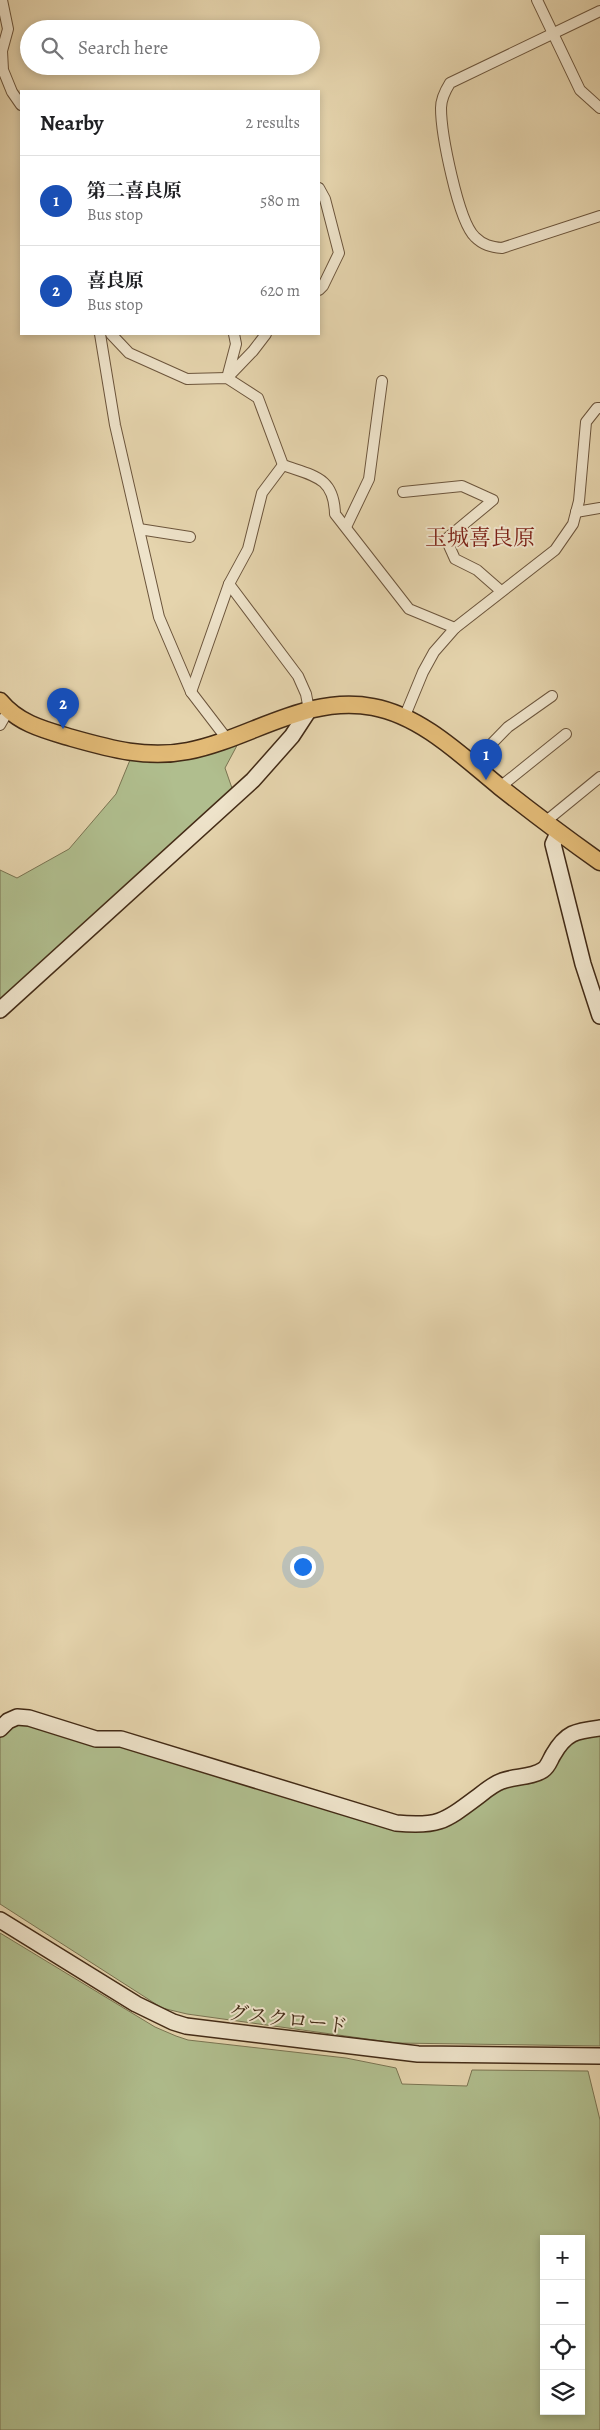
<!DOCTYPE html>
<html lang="en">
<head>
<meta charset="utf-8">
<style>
	:root { --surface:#fff; --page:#f6f6f6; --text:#202124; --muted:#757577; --line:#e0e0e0; --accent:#8f2418 }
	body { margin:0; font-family:Alegreya,"Noto Serif JP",serif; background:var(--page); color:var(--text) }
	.controls { position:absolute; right:15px; bottom:15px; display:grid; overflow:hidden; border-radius:0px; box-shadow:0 2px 8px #0003 }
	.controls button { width:45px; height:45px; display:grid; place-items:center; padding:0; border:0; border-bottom:1px solid var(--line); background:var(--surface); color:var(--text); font:25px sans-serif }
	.you { position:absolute; left:302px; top:1566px; width:18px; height:18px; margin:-12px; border:4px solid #fff; border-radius:50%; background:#1a73e8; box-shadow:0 0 0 8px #1a73e833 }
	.badge { display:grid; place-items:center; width:32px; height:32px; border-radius:50%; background:var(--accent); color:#fff; font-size:16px; font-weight:700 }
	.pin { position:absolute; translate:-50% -41px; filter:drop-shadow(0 1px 2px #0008) }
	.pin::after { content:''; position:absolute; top:26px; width:18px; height:15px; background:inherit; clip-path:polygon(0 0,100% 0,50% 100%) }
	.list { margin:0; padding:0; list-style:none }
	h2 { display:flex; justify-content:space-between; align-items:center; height:65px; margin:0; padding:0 20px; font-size:21px }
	h2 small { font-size:16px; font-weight:400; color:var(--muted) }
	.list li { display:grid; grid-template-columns:32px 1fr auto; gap:15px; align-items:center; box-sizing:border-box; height:90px; padding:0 20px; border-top:1px solid var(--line) }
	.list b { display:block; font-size:19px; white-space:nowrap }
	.list p { margin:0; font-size:16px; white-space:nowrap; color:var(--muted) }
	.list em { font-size:16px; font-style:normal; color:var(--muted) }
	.icon { flex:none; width:28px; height:28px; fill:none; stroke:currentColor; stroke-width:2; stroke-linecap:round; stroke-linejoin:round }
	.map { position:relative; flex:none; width:600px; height:2430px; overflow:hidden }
	.search { position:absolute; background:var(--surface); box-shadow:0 2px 8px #0003; left:20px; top:20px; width:300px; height:55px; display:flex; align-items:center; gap:12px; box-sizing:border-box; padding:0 18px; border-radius:28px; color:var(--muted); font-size:19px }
	.panel { position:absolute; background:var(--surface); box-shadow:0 2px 8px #0003; left:20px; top:90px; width:300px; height:245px; border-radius:0px }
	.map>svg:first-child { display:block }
	.green { fill:#b0be8e; stroke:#7a7452; fill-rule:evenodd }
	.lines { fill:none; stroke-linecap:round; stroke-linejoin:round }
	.street-casing { stroke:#6c553c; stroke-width:12 }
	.secondary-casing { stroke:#432b16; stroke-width:18 }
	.primary-casing { stroke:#432b16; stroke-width:19 }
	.street { stroke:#eee3ca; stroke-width:10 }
	.secondary { stroke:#eee3ca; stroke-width:15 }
	.primary { stroke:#e2ba76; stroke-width:16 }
	.labels { text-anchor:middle; stroke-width:4; stroke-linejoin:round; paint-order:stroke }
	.street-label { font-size:20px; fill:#432b16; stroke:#eee3ca }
	.quarter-label { font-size:22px; fill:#7a1f14; stroke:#eee3ca }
</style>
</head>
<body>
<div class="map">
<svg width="600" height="2430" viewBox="0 0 600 2430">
	<rect width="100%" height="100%" fill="#e5d4ad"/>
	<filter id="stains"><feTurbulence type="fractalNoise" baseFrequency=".004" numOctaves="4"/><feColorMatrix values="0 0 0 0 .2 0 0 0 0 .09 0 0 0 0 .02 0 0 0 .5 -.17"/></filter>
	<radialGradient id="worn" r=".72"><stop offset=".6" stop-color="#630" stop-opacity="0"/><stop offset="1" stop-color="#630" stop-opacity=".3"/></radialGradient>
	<g class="green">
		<path d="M241,738L225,768L233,791L0,1000V870L17,878L69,849L116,794L130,760L187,758Z"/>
		<path d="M15,1720L113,1743L289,1794L406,1831L442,1828L499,1785L547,1776L563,1750L581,1736L600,1734V2046L396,2043L187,2014L162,2008L0,1904V1735Z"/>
		<path d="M0,1933L155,2027L176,2036L188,2040L346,2058L396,2068L402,2084L467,2086L472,2070L588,2071L600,2120V2430H0ZM544,2239H581V2411H544Z"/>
	</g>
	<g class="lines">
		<defs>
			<g id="street">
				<path d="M2,0L8,29L2,51L3,70L12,92L21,105"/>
				<path d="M537,0L580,90L600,108"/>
				<path d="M600,11L450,83C445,91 441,99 441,108C441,133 458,221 475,237C483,245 491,247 502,248L600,216"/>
				<path d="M319,188L325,199L339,253L323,286L319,290"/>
				<path d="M100,334L115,425L159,617L191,692L227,739"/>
				<path d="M111,334L129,353L187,379L227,378L258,398L283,465C314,476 334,477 335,514L409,609L455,628"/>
				<path d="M234,334L236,344L227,378L253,351L266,334"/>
				<path d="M283,465L262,493L248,549L229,584L298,676L306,694L309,710"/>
				<path d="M403,492L462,486L493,500L446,539L455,559L477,570L501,591"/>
				<path d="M576,512L600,508"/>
				<path d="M346,527L369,479L382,381"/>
				<path d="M139,529L190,537"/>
				<path d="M191,692L229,584"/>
				<path d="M404,718L423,672L434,652L455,628L555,550L573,524L579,501L586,422L597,408H600"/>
				<path d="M0,725L8,711"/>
				<path d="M472,764L508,727L552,696"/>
				<path d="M500,787L566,734"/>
				<path d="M545,822L600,777"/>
			</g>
			<g id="secondary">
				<path d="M558,833L553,844L583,964L600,1016"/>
				<path d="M0,1010L253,780L292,736L309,710"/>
				<path d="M0,1729L8,1721L17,1717L29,1718L96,1739H121L396,1823C437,1827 444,1822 476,1798C484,1792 493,1784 502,1781C515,1776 531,1778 543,1770C548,1767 550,1760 553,1755C566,1732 576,1731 600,1728"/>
				<path d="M0,1920L136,2004L173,2022L186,2026L418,2054L600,2056"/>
			</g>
			<path id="primary" d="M0,701C19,724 45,730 72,738C111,749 147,759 188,751C250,739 307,694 373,707C422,716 463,757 500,787C533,813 566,838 600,862"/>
		</defs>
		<use href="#street" class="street-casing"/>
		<use href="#secondary" class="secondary-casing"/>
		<use href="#primary" class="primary-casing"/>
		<use href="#street" class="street"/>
		<use href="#secondary" class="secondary"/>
		<use href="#primary" class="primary"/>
	</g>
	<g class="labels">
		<g class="street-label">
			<text transform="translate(288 2019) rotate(7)" y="7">グスクロード</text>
		</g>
		<g class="quarter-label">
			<text x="480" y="545">玉城喜良原</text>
		</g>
	</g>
	<rect width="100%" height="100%" filter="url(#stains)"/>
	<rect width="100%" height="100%" fill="url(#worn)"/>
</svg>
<div class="controls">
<button>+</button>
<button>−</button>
<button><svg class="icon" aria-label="locate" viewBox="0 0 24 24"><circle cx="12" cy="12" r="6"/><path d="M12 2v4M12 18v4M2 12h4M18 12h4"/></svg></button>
<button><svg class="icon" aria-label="layers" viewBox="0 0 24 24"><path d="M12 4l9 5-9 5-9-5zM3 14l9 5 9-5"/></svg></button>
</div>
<div class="you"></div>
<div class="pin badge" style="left:486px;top:780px;background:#1a4fb4">1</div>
<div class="pin badge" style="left:63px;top:729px;background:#1a4fb4">2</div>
<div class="search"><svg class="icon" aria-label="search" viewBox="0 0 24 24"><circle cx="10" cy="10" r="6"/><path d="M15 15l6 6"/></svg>Search here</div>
<section class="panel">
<h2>Nearby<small>2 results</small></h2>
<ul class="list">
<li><span class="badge" style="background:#1a4fb4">1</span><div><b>第二喜良原</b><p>Bus stop</p></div><em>580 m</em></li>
<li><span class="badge" style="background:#1a4fb4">2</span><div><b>喜良原</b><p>Bus stop</p></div><em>620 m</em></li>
</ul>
</section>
</div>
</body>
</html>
